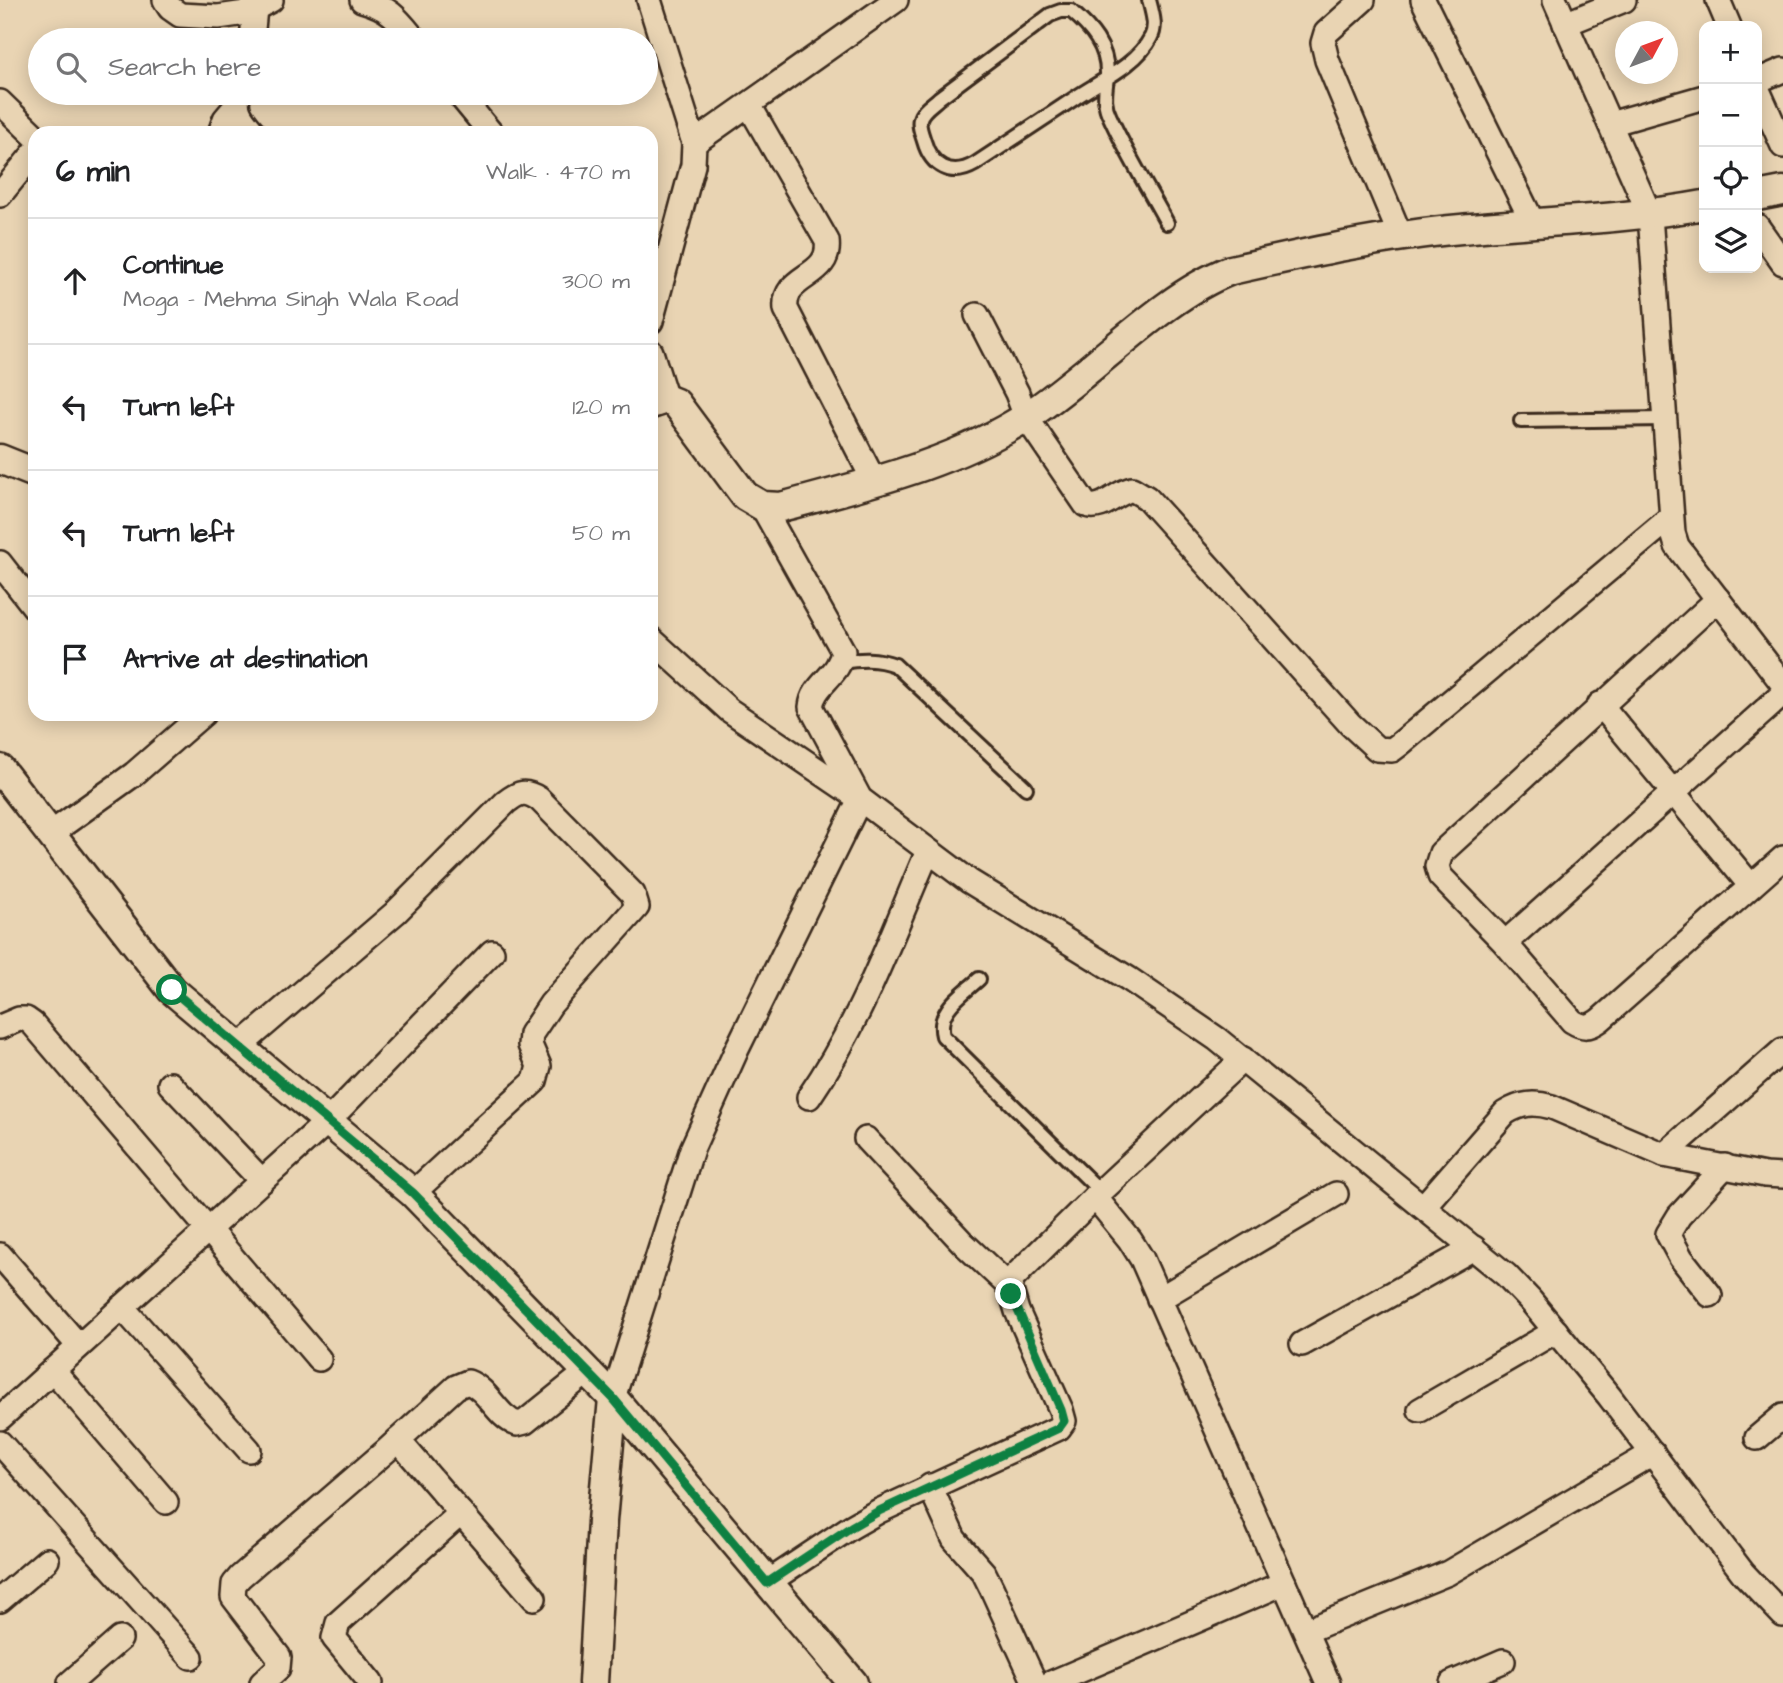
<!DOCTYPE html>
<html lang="en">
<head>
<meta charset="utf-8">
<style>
	:root { --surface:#fff; --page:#f2f2f2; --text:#202124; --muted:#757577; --line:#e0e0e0 }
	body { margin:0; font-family:"Architects Daughter",sans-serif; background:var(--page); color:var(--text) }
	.controls { position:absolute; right:21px; top:21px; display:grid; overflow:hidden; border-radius:14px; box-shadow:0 4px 18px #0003 }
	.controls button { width:63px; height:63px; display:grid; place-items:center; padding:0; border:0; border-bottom:2px solid var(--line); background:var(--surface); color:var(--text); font:35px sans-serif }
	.compass { position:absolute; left:1615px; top:21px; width:63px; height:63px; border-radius:50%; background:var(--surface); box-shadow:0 4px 18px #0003; rotate:49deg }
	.stop { position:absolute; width:21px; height:21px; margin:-16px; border:5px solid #0b8043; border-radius:50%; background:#fff }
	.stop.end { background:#0b8043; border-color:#fff; box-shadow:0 2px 7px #0008 }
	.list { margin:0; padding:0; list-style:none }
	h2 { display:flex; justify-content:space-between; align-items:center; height:91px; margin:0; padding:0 28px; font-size:30px }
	h2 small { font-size:23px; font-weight:400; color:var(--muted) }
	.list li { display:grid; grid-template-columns:46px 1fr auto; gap:21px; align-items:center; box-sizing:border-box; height:126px; padding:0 28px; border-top:2px solid var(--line) }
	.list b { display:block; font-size:26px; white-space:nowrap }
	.list p { margin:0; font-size:23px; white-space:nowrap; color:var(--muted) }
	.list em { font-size:23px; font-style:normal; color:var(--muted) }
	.icon { flex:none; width:38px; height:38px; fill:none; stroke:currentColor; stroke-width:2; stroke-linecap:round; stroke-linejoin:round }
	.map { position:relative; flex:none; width:1783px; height:1683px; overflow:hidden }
	.search { position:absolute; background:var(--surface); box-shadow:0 4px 18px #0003; left:28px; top:28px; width:630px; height:77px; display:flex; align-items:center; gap:18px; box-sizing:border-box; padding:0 24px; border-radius:38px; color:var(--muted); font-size:26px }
	.panel { position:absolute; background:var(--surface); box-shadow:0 4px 18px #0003; left:28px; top:126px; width:630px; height:595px; border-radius:21px }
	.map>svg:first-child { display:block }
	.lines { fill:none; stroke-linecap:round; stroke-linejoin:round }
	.service-casing { stroke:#3b2a1e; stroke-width:18 }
	.minor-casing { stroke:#3b2a1e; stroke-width:28 }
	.tertiary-casing { stroke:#3b2a1e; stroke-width:33 }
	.service { stroke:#e9d4b3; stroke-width:12 }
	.minor { stroke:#e9d4b3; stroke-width:23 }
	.tertiary { stroke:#e9d4b3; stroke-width:28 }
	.route { stroke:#0b8043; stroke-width:9 }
</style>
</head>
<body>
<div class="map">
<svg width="1783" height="1683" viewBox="0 0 1783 1683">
	<rect width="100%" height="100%" fill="#e9d4b3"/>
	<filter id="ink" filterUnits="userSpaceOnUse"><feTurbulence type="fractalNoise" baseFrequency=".0143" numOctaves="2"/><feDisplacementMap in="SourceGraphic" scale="14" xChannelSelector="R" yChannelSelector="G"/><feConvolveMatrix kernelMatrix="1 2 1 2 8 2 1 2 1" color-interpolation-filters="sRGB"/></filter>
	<g filter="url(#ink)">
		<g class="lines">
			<defs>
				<g id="service">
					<path d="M1149,0C1152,12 1157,26 1151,37C1137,65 1100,81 1075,98C1042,120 1008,142 975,164C951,178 931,166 924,141C922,134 918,126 920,119C922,110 933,104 939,98L1050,15L1061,11H1071C1091,28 1108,47 1107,75C1106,90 1102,102 1110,117C1126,153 1148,188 1167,223"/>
					<path d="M1521,421L1664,419"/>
					<path d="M841,662C861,659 876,658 895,665L1026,788"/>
					<path d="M979,979C962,995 936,1010 943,1036L1101,1192"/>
				</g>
				<g id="minor">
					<path d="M165,0L170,8L180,15L218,17L246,13L271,0"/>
					<path d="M362,0C390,8 397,18 415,40"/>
					<path d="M649,0L694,143L693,165L651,321"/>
					<path d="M1363,0L1326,33L1323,43L1327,60L1400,235"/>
					<path d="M1423,0L1534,225"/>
					<path d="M1555,0L1650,215L1673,533L1677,546L1783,684"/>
					<path d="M1718,0L1729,26"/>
					<path d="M1565,24L1624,0"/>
					<path d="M252,40L255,8"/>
					<path d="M1757,81L1783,70"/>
					<path d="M1757,88L1783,146"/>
					<path d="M239,93C233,110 243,120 254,133"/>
					<path d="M458,93L491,133"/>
					<path d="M0,102L35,136"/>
					<path d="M749,105L827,241C832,279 782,273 786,309L874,481"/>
					<path d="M1610,124L1704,97"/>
					<path d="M220,133L225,119L236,106"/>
					<path d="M694,143L896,0"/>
					<path d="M0,195L35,152"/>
					<path d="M1757,226L1783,263"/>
					<path d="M977,315L1017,393L1026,417L1086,505C1103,511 1115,493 1132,489L1147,498L1350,724L1377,749L1392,750L1400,744L1670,518"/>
					<path d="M651,352L666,399"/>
					<path d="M762,506L843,651C840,676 813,684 811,707L860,799L969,881L1129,979L1217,1039L1506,1275L1530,1300L1609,1396L1743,1573L1783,1615"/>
					<path d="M0,563L35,608"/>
					<path d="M1718,599L1441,853L1437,866L1440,876L1505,943L1572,1021C1583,1028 1589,1028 1600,1020L1783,858"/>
					<path d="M1600,704L1751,886"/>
					<path d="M50,834L134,774L203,714"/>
					<path d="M1505,943L1783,694"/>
					<path d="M0,1027L19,1019H26L33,1024L319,1359"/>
					<path d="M240,1046L395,913L506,802C519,792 525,790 539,799L633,894L637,907L551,1004L531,1034L530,1045L539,1066L535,1081L413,1193"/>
					<path d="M170,1084L262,1181"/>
					<path d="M809,1097C861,1022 892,934 928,851"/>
					<path d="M866,1139L964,1244L1010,1287"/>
					<path d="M1664,1155L1783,1050"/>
					<path d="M1095,1197L1130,1240L1142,1259L1328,1683"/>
					<path d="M1423,1207L1505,1113C1521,1103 1534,1102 1552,1107L1664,1155L1765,1175L1783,1176"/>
					<path d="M0,1255L79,1346"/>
					<path d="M1710,1295L1681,1258L1668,1234L1679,1216L1725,1166"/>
					<path d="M1159,1299L1336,1194"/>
					<path d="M122,1307L249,1450"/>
					<path d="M1302,1344L1474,1248"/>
					<path d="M53,1370L166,1502"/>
					<path d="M613,1398L692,1149L737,1049L860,799L729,710L651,639"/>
					<path d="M1420,1410L1556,1331"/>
					<path d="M0,1418L329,1120L492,952"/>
					<path d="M1757,1438L1783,1416"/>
					<path d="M398,1440L534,1598"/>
					<path d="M0,1443L191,1657"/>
					<path d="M930,1486L954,1539L984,1573L992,1589L1035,1683"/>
					<path d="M767,1583L851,1527L879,1511L1059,1428L1064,1421L1061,1410L1017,1311L1010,1287L1013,1278L1095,1197L1243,1059"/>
					<path d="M0,1600L47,1560"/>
					<path d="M1306,1631L1448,1573L1653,1453"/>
					<path d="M70,1683L120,1639"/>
					<path d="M262,1683L278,1668L279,1657L233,1597L234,1584L240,1577L386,1451L456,1387L468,1382C489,1390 496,1416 517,1424L525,1422L587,1372"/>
					<path d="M371,1683L334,1638L338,1623L461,1513"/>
					<path d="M1051,1683L1284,1583"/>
					<path d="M1452,1683L1503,1661"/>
				</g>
				<g id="tertiary">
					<path d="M1757,196L1783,191"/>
					<path d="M651,404L666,399L676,403L745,496L762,506L781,507C866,484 954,464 1029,415C1095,372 1159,298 1231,270C1307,253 1384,236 1461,229C1543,221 1623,220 1704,205"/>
					<path d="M0,459L35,473"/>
					<path d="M0,769L172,990L413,1193L613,1398L602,1521L593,1683"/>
					<path d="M613,1398L853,1683"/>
				</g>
			</defs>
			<use href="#service" class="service-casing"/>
			<use href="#minor" class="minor-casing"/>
			<use href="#tertiary" class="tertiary-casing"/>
			<use href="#service" class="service"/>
			<use href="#minor" class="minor"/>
			<use href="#tertiary" class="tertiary"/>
		</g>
	</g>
	<g class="lines" filter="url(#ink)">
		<path class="route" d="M172,990L413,1193L613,1398L767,1583L851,1527L879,1511L1059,1428L1064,1421L1061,1410L1011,1294"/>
	</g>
</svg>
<div class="controls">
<button>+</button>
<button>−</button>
<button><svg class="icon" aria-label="locate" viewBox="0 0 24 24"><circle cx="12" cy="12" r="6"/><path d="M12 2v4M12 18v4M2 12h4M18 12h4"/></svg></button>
<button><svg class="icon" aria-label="layers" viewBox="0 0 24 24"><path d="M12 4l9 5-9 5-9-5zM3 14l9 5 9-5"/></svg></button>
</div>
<svg class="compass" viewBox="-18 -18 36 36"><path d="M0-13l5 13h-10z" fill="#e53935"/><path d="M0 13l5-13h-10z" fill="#757577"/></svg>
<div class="stop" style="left:172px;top:990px"></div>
<div class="stop end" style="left:1011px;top:1294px"></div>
<div class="search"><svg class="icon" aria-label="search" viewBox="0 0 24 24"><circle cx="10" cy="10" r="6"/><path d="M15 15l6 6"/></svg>Search here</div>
<section class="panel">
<h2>6 min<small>Walk · 470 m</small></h2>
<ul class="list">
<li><svg class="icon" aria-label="ahead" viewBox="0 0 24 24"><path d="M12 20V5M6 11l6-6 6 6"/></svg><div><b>Continue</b><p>Moga - Mehma Singh Wala Road</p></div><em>300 m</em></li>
<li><svg class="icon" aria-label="left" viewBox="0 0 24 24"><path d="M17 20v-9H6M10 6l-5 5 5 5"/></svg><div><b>Turn left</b></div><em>120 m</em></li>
<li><svg class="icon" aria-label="left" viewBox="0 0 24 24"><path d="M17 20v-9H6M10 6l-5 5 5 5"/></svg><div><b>Turn left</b></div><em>50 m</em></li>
<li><svg class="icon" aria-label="arrive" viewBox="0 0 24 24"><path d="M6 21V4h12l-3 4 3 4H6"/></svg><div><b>Arrive at destination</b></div></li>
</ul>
</section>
</div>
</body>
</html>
